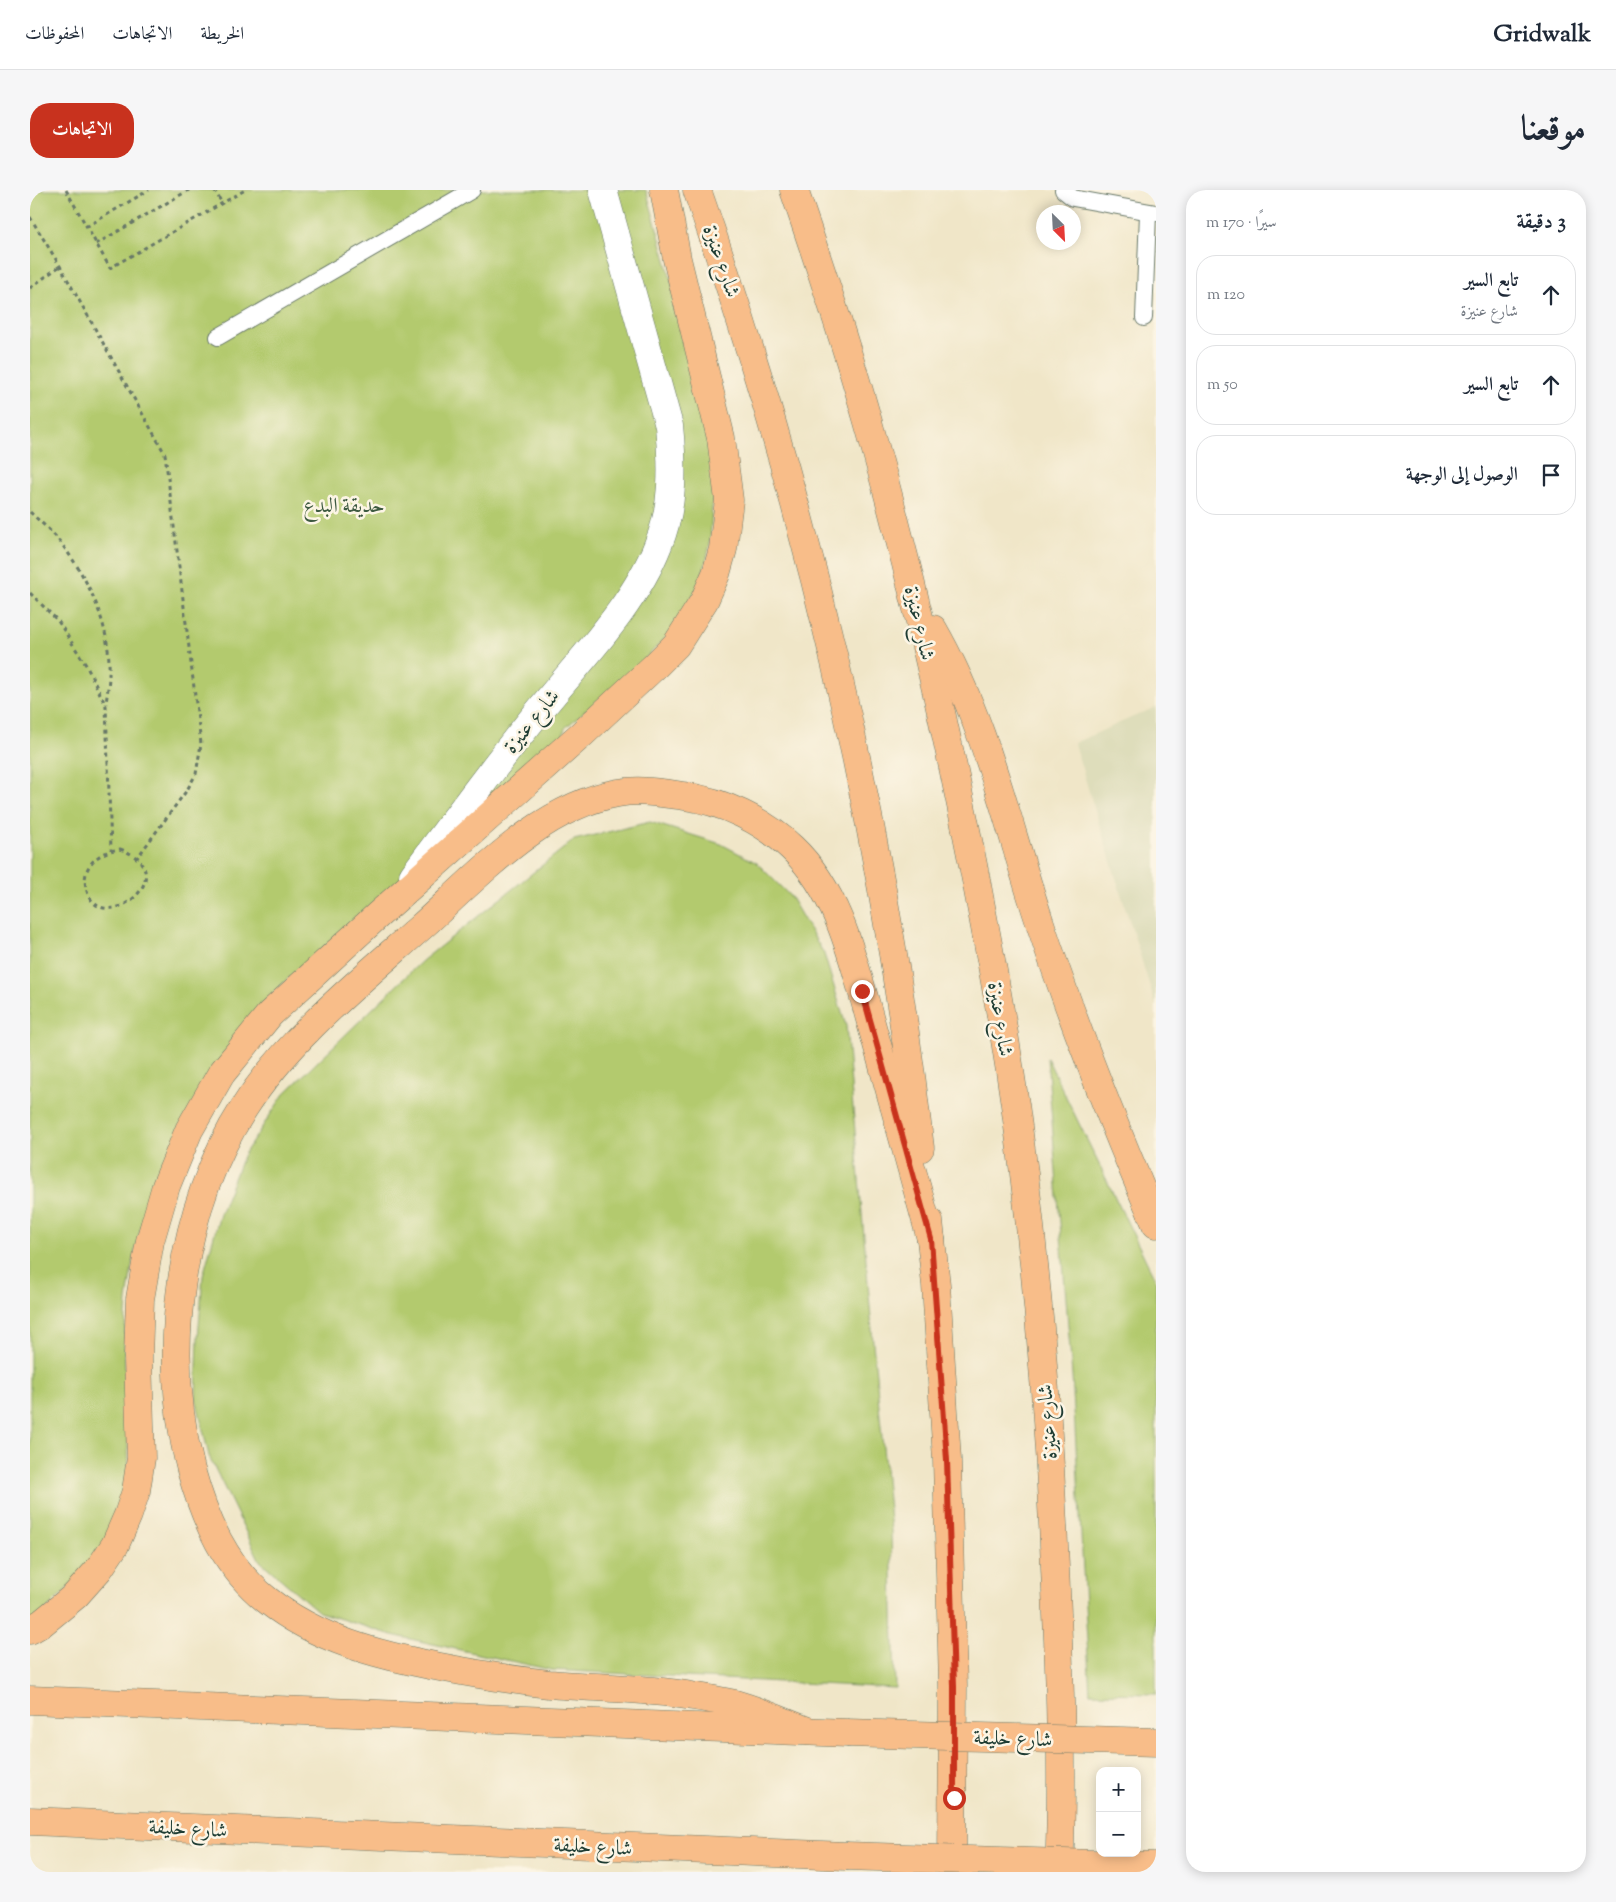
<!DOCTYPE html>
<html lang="ar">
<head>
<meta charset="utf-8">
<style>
	:root { --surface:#fff; --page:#f6f6f7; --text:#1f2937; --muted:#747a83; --line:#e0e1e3; --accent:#c8321e }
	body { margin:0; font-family:"Sorts Mill Goudy",Amiri,serif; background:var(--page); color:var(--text); direction:rtl }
	.controls { position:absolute; right:15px; bottom:15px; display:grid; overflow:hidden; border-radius:10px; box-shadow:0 2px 12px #0003 }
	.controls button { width:45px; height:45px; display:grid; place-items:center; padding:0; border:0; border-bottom:1px solid var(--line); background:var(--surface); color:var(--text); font:25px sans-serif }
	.compass { position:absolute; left:1006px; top:15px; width:45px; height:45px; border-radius:50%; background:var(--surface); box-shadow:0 2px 12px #0003; rotate:156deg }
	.stop { position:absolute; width:15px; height:15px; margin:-11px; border:4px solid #c8321e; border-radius:50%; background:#fff }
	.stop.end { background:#c8321e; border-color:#fff; box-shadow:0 1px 5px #0008 }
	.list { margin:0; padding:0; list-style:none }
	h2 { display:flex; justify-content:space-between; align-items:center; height:65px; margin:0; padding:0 20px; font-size:21px }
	h2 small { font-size:16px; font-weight:400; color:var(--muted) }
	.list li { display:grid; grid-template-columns:32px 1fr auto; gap:15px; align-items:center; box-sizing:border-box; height:80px; margin:0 10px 10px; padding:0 10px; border:1px solid var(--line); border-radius:20px }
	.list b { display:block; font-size:19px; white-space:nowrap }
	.list p { margin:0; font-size:16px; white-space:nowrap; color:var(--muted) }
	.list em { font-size:16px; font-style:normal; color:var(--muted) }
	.icon { flex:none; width:28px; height:28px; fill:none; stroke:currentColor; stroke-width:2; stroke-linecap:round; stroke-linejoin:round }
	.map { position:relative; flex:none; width:1126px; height:1682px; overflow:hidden; direction:ltr; border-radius:20px }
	header { display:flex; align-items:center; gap:30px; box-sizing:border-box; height:70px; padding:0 25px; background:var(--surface); border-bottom:1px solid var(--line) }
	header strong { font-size:24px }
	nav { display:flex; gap:28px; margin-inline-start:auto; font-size:18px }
	.intro { display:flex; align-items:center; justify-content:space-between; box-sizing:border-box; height:120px; padding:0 30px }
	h1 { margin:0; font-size:35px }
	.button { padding:12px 22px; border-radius:20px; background:var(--accent); color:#fff; font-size:18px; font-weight:700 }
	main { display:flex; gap:30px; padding:0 30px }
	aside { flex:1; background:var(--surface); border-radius:20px; box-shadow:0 2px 12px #0003 }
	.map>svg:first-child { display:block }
	.built { fill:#deddbb }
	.green { fill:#b3ca6e; stroke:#698451 }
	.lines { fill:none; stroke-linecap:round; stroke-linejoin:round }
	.lane-casing { stroke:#687868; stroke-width:18 }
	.street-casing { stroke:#687868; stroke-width:29 }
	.primary-casing { stroke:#687868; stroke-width:29 }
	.path { stroke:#687868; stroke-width:3; stroke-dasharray:4 4; stroke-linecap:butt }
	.lane { stroke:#fff; stroke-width:16 }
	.street { stroke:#fff; stroke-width:28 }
	.primary { stroke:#f8bd89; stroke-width:28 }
	.primary-bridge-casing { stroke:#687868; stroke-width:29; stroke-linecap:butt }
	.primary-bridge { stroke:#f8bd89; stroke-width:28 }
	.route { stroke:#c8321e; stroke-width:6 }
	.labels { text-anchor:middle; stroke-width:5; stroke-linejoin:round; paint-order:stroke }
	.street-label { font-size:21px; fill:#1f3d34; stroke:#fcf5e5 }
	.park-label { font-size:21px; fill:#3d5940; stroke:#fcf5e5 }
</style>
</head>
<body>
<header>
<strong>Gridwalk</strong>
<nav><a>الخريطة</a><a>الاتجاهات</a><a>المحفوظات</a></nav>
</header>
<div class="intro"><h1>موقعنا</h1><a class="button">الاتجاهات</a></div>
<main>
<aside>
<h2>3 دقيقة<small>سيرًا · 170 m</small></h2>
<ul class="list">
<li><svg class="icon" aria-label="ahead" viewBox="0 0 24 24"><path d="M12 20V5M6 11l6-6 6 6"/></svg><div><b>تابع السير</b><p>شارع عنيزة</p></div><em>120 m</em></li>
<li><svg class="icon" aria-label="ahead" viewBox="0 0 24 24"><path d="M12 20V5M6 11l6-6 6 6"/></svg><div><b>تابع السير</b></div><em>50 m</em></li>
<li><svg class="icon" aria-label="arrive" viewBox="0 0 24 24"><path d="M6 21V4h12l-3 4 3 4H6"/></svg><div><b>الوصول إلى الوجهة</b></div></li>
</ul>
</aside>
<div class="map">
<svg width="1126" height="1682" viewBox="0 0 1126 1682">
	<rect width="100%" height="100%" fill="#fcf5e5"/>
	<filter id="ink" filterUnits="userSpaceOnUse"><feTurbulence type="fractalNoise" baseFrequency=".02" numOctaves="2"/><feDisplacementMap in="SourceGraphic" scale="10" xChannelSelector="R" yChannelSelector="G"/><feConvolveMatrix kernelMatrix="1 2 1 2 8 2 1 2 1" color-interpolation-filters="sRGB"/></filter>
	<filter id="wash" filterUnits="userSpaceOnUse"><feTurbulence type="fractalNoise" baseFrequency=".0096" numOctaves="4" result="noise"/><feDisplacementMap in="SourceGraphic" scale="20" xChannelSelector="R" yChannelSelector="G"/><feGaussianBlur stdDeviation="1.12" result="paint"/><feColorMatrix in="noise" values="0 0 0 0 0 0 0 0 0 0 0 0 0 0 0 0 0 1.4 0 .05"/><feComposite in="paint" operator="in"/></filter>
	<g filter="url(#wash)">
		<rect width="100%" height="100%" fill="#f0e6c8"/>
		<path class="built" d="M1126,517V816L1044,553Z"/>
		<g class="green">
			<path d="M0,0H616L636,70L688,274L684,281L680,354L675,376L667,398L643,440L608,476L535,538L531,554L266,781L236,810L113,1028L103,1069L97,1110L94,1153L99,1283L70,1366L0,1436Z"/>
			<path d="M620,632L691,654L727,673L760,706L794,764L816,836L844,1164L861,1341L865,1498L522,1480L362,1445L289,1422L230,1371L179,1266L166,1208L168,1148L173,1086L190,1024L213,966L254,904L392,771L544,650Z"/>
			<path d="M1017,868L1126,1091V1504L1060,1503L1042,1185Z"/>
		</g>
	</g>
	<g filter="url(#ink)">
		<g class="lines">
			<defs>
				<g id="lane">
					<path d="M1033,0L1043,8L1126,23"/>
					<path d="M1114,128L1118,23"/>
					<path d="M188,147L442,0"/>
				</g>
				<path id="street" d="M383,686C426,628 468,570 514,515C554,466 605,414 628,355C644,317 643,276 639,236L573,0"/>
				<g id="primary">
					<path d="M667,0C775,307 853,635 890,958"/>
					<path d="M764,0C792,82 819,163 842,246C883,392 917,541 946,690C962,774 978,859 989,944C1007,1081 1018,1218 1024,1355C1029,1464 1034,1573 1029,1682"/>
					<path d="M903,439C955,529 977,633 1009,730C1043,833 1083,934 1126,1034"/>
					<path d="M899,1031L906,1095L917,1270L923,1496L922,1682"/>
					<path d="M0,1440L12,1433L45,1406L69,1379L85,1355L98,1325L106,1301L111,1268L108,1167L110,1109L120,1051L136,996L159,940L191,884L240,824L348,725L553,543L626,475L646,455L674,411L686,384L693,359L699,310L691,248L647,69L634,0"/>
					<path d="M0,1510L817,1543"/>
					<path d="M778,1541C754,1532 730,1521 705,1514C691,1511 676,1508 662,1506C615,1498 567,1498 519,1494C483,1490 446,1484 410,1477C348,1465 288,1450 237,1410C195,1377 175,1330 161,1280C131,1163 148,1021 214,918C259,848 329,792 391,737C447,687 511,616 588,603C610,599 633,603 654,606C692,611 734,631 762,658C813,706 826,783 845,847C864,915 883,982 901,1049"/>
					<path d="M0,1631L816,1666"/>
				</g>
			</defs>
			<use href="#lane" class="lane-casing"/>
			<use href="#street" class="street-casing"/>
			<use href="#primary" class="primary-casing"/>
			<g class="path">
				<path d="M36,0L80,78L215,0"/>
				<path d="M184,0L192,13"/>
				<path d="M0,27L30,76L135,264L171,554L166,584L157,600L107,668"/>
				<path d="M56,37L119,0"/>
				<path d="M66,54L159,0"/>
				<path d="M0,98L30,76"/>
				<path d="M0,322C10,332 22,341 30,352C59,389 81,436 79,484C79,494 77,504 76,514"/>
				<path d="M0,403L28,431L56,475L76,516L81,660"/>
				<path d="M90,659C156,683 75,747 58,704C48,679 66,662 90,659Z"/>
			</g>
			<use href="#lane" class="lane"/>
			<use href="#street" class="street"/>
			<use href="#primary" class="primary"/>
			<defs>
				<g id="primary-bridge">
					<path d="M817,1543L1126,1552"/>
					<path d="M816,1666L1126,1676"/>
				</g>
			</defs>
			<use href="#primary-bridge" class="primary-bridge-casing"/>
			<use href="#primary-bridge" class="primary-bridge"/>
		</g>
	</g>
	<g class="lines" filter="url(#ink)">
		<path class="route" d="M832,801L901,1049L917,1270L924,1496V1608"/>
	</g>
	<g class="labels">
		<g class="street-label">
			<text transform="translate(692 71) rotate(71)" y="7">شارع عنيزة</text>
			<text transform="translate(890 433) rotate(77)" y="7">شارع عنيزة</text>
			<text transform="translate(501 531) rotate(-51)" y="7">شارع عنيزة</text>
			<text transform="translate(971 829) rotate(81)" y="7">شارع عنيزة</text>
			<text transform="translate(1017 1232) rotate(-94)" y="7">شارع عنيزة</text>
			<text transform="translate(983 1548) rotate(2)" y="7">شارع خليفة</text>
			<text transform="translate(158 1638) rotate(3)" y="7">شارع خليفة</text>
			<text transform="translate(563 1656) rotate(3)" y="7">شارع خليفة</text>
		</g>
		<g class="park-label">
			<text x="314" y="322">حديقة البدع</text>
		</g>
	</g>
</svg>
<div class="controls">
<button>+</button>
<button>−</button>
</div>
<svg class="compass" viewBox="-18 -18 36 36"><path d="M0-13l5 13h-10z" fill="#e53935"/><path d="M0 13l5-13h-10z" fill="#747a83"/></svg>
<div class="stop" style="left:924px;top:1608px"></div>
<div class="stop end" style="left:832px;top:801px"></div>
</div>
</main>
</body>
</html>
